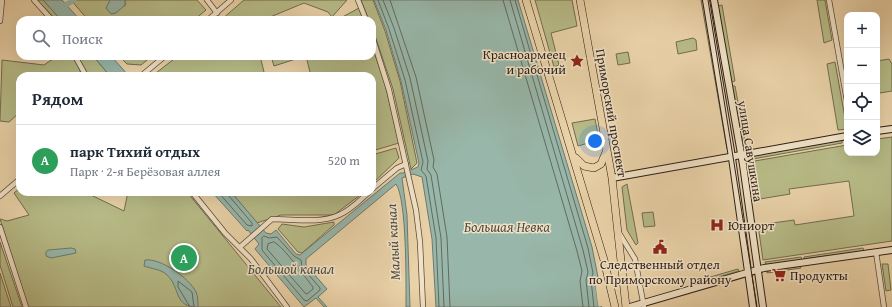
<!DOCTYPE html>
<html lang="ru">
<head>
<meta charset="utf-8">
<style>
	:root { --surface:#fff; --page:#f2f2f3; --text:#1f2937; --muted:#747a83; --line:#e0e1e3; --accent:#8f2418 }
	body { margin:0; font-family:"Gentium Book Plus",serif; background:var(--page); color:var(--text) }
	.controls { position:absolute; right:12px; top:12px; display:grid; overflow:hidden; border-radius:8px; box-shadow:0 4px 16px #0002 }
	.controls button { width:36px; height:36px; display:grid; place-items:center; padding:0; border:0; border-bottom:1px solid var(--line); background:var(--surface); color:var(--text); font:20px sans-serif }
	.you { position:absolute; left:595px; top:141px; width:14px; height:14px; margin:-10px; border:3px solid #fff; border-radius:50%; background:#1a73e8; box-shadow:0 0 0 6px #1a73e833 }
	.badge { display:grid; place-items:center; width:26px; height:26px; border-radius:50%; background:var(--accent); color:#fff; font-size:13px; font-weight:700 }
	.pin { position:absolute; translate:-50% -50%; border:2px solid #fff; box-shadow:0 1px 4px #0006 }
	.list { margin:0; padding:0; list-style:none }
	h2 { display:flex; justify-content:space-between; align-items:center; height:52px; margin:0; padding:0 16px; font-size:17px }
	h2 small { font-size:13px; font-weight:400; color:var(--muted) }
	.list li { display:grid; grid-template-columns:26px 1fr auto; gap:12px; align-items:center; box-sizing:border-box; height:72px; padding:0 16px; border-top:1px solid var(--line) }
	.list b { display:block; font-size:15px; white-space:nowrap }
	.list p { margin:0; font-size:13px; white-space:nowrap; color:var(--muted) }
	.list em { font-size:13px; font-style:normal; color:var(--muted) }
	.icon { flex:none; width:22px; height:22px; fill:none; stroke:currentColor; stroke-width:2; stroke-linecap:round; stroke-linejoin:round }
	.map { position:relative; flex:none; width:892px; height:307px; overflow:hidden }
	.search { position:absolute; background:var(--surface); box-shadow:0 4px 16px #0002; left:16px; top:16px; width:360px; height:44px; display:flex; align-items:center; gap:10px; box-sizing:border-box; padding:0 14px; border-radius:12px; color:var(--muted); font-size:15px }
	.panel { position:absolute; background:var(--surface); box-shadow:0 4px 16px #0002; left:16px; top:72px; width:360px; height:124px; border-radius:12px }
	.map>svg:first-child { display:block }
	.green { fill:#b7bb87; stroke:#726c50 }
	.water { fill:#98b7aa; stroke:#6d7a70 }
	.pier { fill:#ead2a8 }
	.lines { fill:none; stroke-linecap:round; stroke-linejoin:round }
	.shore { stroke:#626a61; stroke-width:1 }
	.canal { stroke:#98b7aa; stroke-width:5.5 }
	.street-casing { stroke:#5c4b3c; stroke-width:6 }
	.secondary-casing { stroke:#2d1e18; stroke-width:8 }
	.primary-casing { stroke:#2d1e18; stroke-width:8 }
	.street { stroke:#f1e2c6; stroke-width:4.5 }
	.secondary { stroke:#f1e2c6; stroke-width:6 }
	.primary { stroke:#ead2a8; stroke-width:7 }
	.tram { stroke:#2d1e18; stroke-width:1 }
	.labels { text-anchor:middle; stroke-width:3; stroke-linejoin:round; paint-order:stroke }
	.poi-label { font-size:13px; fill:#2d1e18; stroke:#f1e2c6; text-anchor:start }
	.street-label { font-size:13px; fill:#2d1e18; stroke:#f1e2c6 }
	.water-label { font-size:14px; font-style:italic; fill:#4d4c44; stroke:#f1e2c6 }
</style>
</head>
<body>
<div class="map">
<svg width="892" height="307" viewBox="0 0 892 307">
	<rect width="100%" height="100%" fill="#ead2a8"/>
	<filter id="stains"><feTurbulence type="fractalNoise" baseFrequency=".005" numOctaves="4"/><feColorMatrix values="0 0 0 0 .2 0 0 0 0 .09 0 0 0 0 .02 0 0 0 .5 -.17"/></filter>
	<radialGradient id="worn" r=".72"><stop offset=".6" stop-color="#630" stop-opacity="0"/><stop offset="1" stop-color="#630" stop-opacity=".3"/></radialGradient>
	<g class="green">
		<path d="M37,0H43L61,20H56Z"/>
		<path d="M71,0H110V2L125,6V0H197L206,10L194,20H88Z"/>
		<path d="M244,0H347L332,17L328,12L304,3L263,20H221Z"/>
		<path d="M361,0H373L385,31L400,81L417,163L411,169L393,89L372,27V20H369Z"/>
		<path d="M535,0H572L577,26L551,33L559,65L554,67Z"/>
		<path d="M701,0H703L729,149H727Z"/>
		<path d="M817,0H825L832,40L824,43Z"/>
		<path d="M722,5L735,81L731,82L717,6Z"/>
		<path d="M359,8L363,20H337Z"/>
		<path d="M693,38L696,40L697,50L678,54L676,42Z"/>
		<path d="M372,46L385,84L399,143L372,151V76H311L306,56H372Z"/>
		<path d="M628,52L630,63L618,65L616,54Z"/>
		<path d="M57,56H93L110,76H89L83,67L80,72L69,76H20V112L9,122L0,121L2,60L44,65Z"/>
		<path d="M119,56H152L141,65L127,64Z"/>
		<path d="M178,56H260L265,76H152Z"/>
		<path d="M271,56H302V57L274,66Z"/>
		<path d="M889,59L892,64V91L880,93L877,87V61Z"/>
		<path d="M835,62L847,129L838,130L827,64Z"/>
		<path d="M731,86H735L746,146L742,147Z"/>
		<path d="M595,119L599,140L578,146L572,123Z"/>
		<path d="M892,137V241L763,260L758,225L794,220L795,225L854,216L849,181L789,189L790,194L754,200L749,162L847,145V153H877V139Z"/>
		<path d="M842,140V143L753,159L752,156Z"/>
		<path d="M396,148L399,158L372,184V155Z"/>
		<path d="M627,184L638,243L636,245L627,230L622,187Z"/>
		<path d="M20,188V192H93L91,195L124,211L128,192H187L281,307H28L0,219L7,221L29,215L14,193Z"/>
		<path d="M231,192H364L334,215H281L257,223Z"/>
		<path d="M653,212L655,226L644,227L642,213Z"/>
		<path d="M334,222V225L302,253L298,252L278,229L282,224L304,227Z"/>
		<path d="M0,242L22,307H13L0,265Z"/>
		<path d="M863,248L864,251L804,259V257Z"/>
		<path d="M801,257L802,260L766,265L765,262Z"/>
		<path d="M882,264H888L891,290L886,291Z"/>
		<path d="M800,266L801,268L767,273V271Z"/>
		<path d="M738,269L739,271L702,282L700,280Z"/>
		<path d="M0,273L11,307H0Z"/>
	</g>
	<g class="water">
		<path d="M43,0H62L80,20H61Z"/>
		<path d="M110,0H125V5L116,13L111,14L106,8Z"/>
		<path d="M374,0H518L592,247L598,277L595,280L598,305L602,307H436L432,239L422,177L413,174L402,178L407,215L410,307H406C406,283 407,200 396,184L306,259V265L327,289L318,297L327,307H324L316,298L304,307L255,249L259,244L248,230L247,231L212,192H231L266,233L271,234L276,230L296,254L300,255L400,173H403L418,167L419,163L401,81L386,30Z"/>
		<path d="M93,56H111L129,76H110Z"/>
		<path d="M71,248L75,249L76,253L51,258L46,256V252L48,250Z"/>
		<path d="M145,260C161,258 189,278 196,292C198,296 198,302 198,307C173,307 181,288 167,275C161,269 152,269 144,266Z"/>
	</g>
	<path class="pier" d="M598,277L599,279L597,280L600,304H602L600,307L598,305L595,280Z"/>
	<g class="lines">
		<g class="shore">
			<path d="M378,0L389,29L405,80L423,162L421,170L426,176L436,238L439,307"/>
			<path d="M383,0L394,28L410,78L428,161L427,169L431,175L441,238L444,307"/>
			<path d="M390,0L416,77L434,160L433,167L437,174L447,237L450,307"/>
			<path d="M503,0L577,251L582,271L580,281L583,307"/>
			<path d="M510,0L583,250L588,272L586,280L589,307"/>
			<path d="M515,0L588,248L593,273L591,280L594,307"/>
			<path d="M218,192L247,225L252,226V223L229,196L228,192"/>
			<path d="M264,236L269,238L277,237L294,256L301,260L302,267L320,288V290L307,301L304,300L262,250V238Z"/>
			<path d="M274,242C285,248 304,276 313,287V289L307,294L305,293L267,249L268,244Z"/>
			<path d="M190,307L178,287V281L192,292L194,307"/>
		</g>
		<path class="canal" d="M61,8L74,0"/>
		<defs>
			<g id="street">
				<path d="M34,0L52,20"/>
				<path d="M207,0L217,13"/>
				<path d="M358,0L366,20"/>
				<path d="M829,0L847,101"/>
				<path d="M208,20L231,0"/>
				<path d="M0,21L2,0"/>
				<path d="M372,36L389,90L416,210L420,242L423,307"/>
				<path d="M75,56L86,76"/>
				<path d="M141,76L165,56"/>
				<path d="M372,189L397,168L406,164"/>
				<path d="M192,192L225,233L251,259L287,307"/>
				<path d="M0,196L20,179"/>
				<path d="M0,227L26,307"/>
				<path d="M619,233L635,259L644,307"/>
				<path d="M240,247L272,219C294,219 319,224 339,215C351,210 360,200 369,192"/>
				<path d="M876,252L884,307"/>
			</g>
			<g id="secondary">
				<path d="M706,0L731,151L753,307"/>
				<path d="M714,0L743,165L763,307"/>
				<path d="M877,131L892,129"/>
				<path d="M612,178L847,136"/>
				<path d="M630,307L764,268L892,250"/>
			</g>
			<g id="primary">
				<path d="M526,0L604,260L615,307"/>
				<path d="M580,0L612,178L626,307"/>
				<path d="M576,158L584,166L594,168L601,164L606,152"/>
			</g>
		</defs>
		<use href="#street" class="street-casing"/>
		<use href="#secondary" class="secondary-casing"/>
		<use href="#primary" class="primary-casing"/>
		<use href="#street" class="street"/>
		<use href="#secondary" class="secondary"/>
		<use href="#primary" class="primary"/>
		<path class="tram" d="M708,0L757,307"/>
	</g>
	<defs>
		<symbol id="sight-bare" viewBox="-9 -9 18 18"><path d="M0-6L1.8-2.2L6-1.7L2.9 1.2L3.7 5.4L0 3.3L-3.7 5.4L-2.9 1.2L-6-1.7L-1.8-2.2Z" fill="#8f2418" stroke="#f1e2c6" stroke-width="2.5" paint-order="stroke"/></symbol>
		<symbol id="hospital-bare" viewBox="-9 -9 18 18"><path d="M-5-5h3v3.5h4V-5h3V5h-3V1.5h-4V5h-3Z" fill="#8f2418" stroke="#f1e2c6" stroke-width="2.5" paint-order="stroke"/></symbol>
		<symbol id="civic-bare" viewBox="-9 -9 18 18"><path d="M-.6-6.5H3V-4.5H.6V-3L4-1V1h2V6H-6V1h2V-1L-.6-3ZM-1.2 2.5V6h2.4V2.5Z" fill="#8f2418" stroke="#f1e2c6" stroke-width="2.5" paint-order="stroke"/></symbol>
		<symbol id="supermarket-bare" viewBox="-9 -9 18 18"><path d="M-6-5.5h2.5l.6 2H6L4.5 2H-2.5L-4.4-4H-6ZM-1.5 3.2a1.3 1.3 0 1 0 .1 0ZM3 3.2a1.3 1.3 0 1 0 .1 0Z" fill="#8f2418" stroke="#f1e2c6" stroke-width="2.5" paint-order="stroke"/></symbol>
	</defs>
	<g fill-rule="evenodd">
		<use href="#sight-bare" x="567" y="51" width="20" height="20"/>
		<use href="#hospital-bare" x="707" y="215" width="20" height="20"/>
		<use href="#civic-bare" x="650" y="237" width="20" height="20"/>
		<use href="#supermarket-bare" x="769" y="265" width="20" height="20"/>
	</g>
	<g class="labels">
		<g class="poi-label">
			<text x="566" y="59" text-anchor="end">Красноармеец<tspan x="566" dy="15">и рабочий</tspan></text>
			<text x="728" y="230">Юниорт</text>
			<text x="660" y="269" text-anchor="middle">Следственный отдел<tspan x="660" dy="15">по Приморскому району</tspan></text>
			<text x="790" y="280">Продукты</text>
		</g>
		<g class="street-label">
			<text transform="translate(612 113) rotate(80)" y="5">Приморский проспект</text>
			<text transform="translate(751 151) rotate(81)" y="5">улица Савушкина</text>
		</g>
		<g class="water-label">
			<text x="507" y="232">Большая Невка</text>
			<text transform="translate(393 242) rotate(-93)" y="5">Малый канал</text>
			<text x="291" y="274">Большой канал</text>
		</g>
	</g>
	<rect width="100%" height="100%" filter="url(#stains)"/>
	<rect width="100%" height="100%" fill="url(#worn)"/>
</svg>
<div class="controls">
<button>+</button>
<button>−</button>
<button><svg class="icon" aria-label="locate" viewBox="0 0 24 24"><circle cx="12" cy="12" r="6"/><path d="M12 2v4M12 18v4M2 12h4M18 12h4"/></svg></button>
<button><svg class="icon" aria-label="layers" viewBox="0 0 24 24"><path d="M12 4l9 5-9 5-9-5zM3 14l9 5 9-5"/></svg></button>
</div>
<div class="you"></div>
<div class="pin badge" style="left:184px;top:258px;background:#2e9e5b">A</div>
<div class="search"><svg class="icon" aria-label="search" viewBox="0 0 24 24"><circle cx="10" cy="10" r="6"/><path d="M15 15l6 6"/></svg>Поиск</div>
<section class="panel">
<h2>Рядом<small></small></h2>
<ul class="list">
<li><span class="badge" style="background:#2e9e5b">A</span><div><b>парк Тихий отдых</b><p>Парк · 2-я Берёзовая аллея</p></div><em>520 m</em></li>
</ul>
</section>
</div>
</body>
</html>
